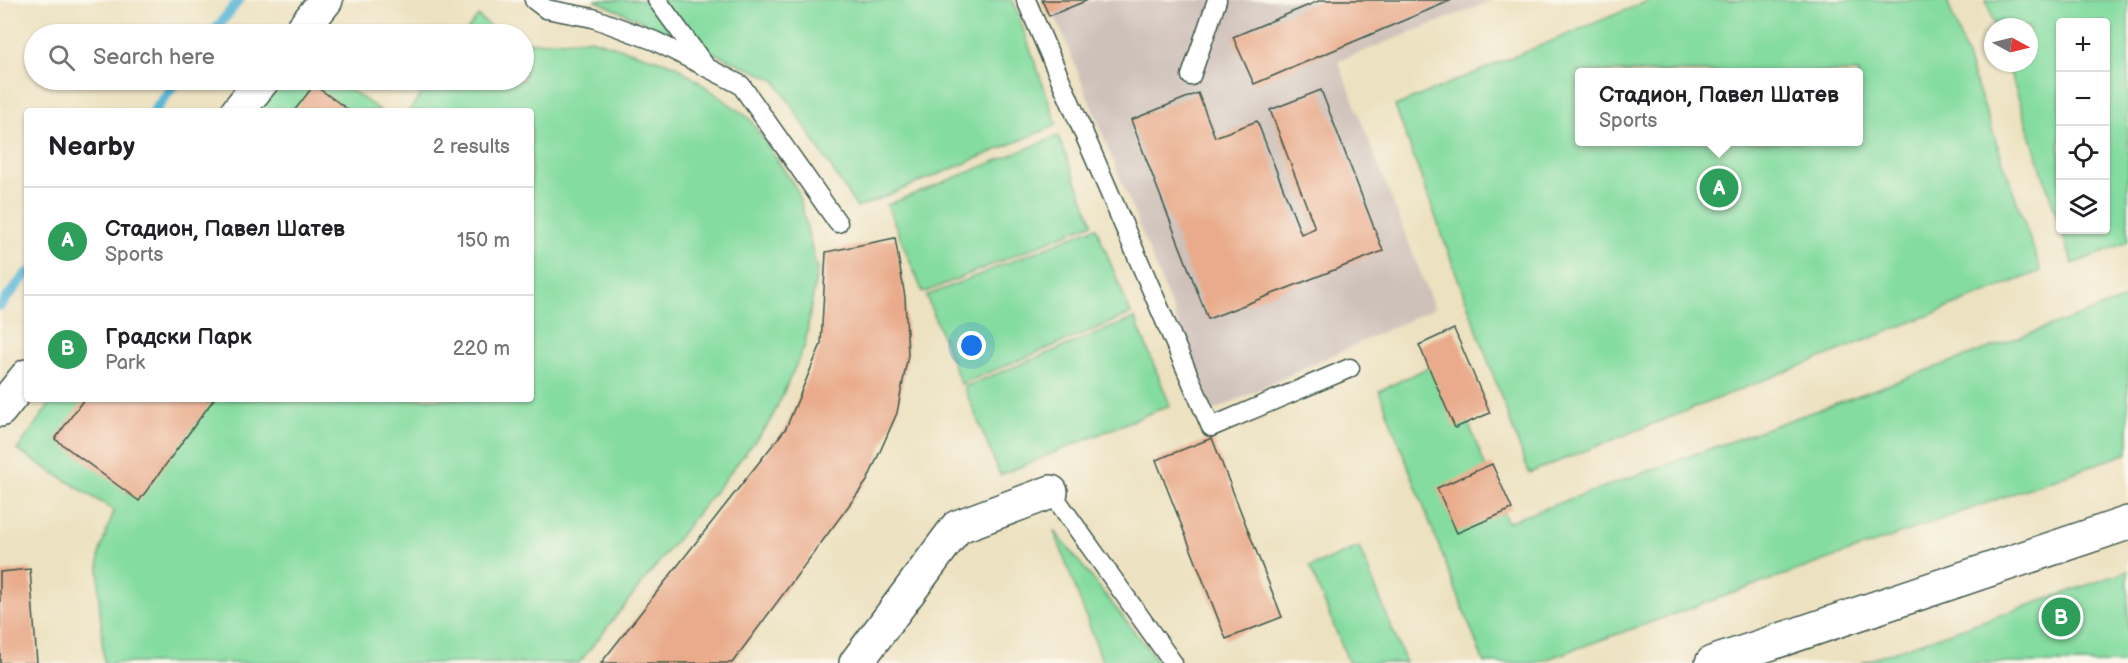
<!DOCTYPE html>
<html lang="en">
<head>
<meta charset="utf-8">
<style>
	:root { --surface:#fff; --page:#f2f2f2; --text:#202124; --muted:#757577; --line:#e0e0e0; --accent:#d1495b }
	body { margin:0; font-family:"Balsamiq Sans",sans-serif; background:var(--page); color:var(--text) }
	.controls { position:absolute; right:18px; top:18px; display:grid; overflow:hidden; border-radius:6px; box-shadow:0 2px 4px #0004 }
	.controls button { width:54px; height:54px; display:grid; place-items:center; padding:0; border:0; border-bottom:2px solid var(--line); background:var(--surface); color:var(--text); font:30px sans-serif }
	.compass { position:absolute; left:1984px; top:18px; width:54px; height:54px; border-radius:50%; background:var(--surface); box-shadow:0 2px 4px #0004; rotate:97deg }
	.you { position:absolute; left:972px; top:346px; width:21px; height:21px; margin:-15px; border:4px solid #fff; border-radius:50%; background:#1a73e8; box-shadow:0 0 0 9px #1a73e833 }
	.badge { display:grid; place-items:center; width:39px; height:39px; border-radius:50%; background:var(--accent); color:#fff; font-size:20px; font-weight:700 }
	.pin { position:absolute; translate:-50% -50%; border:3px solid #fff; box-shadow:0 2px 6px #0006 }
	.popup { position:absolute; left:1575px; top:68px; width:288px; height:78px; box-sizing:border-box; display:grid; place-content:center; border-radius:6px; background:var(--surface); filter:drop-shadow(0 2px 4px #0005); font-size:20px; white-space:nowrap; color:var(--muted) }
	.popup b { font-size:22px; color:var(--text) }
	.popup::after { content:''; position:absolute; left:50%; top:100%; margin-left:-12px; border:12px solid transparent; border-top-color:var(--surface) }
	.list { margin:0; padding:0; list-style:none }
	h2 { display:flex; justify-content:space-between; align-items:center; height:78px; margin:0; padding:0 24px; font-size:26px }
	h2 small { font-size:20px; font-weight:400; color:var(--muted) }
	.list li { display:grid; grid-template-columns:39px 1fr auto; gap:18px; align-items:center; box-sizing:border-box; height:108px; padding:0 24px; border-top:2px solid var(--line) }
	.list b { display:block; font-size:22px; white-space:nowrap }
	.list p { margin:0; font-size:20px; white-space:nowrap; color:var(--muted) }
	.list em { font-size:20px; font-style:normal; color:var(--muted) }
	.icon { flex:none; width:33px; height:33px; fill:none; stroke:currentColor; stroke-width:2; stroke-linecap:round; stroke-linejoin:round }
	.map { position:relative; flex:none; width:2128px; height:663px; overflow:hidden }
	.search { position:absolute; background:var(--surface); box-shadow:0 2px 4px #0004; left:24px; top:24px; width:510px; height:66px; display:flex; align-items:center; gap:15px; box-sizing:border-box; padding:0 21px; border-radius:33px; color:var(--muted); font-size:22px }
	.panel { position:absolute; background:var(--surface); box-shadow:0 2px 4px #0004; left:24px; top:108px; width:510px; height:294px; border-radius:6px }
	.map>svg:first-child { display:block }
	.industrial { fill:#cec1b9 }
	.green { fill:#84dca0; stroke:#528c6a; stroke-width:1.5; fill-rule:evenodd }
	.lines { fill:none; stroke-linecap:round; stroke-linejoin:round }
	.stream { stroke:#58b6d6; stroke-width:10 }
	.building { fill:#e9ab8b }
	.lane-casing { stroke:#3e5649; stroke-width:21 }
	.street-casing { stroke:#3e5649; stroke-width:36 }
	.secondary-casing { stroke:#3e5649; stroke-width:36 }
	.lane { stroke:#fff; stroke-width:18 }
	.street { stroke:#fff; stroke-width:33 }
	.secondary { stroke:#fff; stroke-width:33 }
</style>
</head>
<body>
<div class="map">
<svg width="2128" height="663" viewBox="0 0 2128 663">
	<rect width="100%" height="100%" fill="#fbf7ec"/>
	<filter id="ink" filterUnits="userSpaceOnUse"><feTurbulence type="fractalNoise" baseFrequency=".0167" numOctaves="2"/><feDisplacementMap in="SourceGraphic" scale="12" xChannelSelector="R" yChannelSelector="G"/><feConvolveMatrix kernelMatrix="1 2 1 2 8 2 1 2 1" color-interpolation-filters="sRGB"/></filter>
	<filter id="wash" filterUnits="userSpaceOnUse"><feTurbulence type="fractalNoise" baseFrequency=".008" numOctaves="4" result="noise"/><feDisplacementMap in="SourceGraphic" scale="24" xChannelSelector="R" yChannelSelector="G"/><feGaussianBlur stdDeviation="1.35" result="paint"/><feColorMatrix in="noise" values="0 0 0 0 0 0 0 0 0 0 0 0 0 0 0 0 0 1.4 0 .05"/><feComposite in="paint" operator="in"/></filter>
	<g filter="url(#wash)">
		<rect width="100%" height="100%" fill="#ece1c0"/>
		<path class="industrial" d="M1049,0H1494L1338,61L1434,308L1213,411Z"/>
		<g class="green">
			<path d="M594,0H1013L1057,125L857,208L775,80Z"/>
			<path d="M1650,0H1947L2041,271L1529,473L1395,106ZM1580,72H1858V142H1580Z"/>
			<path d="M1986,0H2128V242L2073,264L2061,230H2106V22H2060V227L2007,63H2029V27H1995Z"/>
			<path d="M478,16L499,34H464Z"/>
			<path d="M590,39L675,65L749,118L798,191L817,270L805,345L770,422L579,663H104L99,596V554L114,510L17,450L53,399H531V111H409L431,80H524V43Z"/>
			<path d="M279,80H336L381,111H257Z"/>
			<path d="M1058,136L1093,223L923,293L887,205Z"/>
			<path d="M1096,227L1131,314L961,384L926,296Z"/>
			<path d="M2128,298V453L1536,663H1484L1379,391L1444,360L1507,522Z"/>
			<path d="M1135,318L1170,405L1000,475L964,387Z"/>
			<path d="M1054,530L1159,663H1103Z"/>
			<path d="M1359,547L1406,663H1349L1310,567Z"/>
			<path d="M2128,571V663H1861Z"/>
		</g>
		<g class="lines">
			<g class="stream">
				<path d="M212,34L239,0"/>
				<path d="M154,111L178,80"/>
				<path d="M0,306L27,273"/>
			</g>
		</g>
		<g id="blocks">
			<g class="building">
				<path d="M1042,0H1088L1049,16Z"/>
				<path d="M1321,0H1452L1254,84L1233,37Z"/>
				<path d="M314,85L350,111H294Z"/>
				<path d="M1321,90L1383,251L1208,319L1131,120L1198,93L1215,137L1257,121L1301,234L1315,228L1270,110Z"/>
				<path d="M895,238L905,297L908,355L897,413L867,481L732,663H601L786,428L821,344L826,252Z"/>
				<path d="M1454,329L1490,413L1455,428L1419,345Z"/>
				<path d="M84,399H214L139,501L55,439Z"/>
				<path d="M1212,438L1282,617L1226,639L1156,460Z"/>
				<path d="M1492,464L1512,509L1457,533L1437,488Z"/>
				<path d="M30,569L37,663H0V572Z"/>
			</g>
		</g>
	</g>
	<g filter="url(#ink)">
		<use href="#blocks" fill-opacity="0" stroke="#3e5649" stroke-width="1.5"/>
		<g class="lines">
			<defs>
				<g id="lane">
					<path d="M534,0L546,9L593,18L655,41L741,85L838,223"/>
					<path d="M657,0L704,64"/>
					<path d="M1026,0L1211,427L1350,368"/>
					<path d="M1191,76L1217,0"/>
					<path d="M1051,492L1173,663"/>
				</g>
				<g id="street">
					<path d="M856,663L957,527L1051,492"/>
					<path d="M1712,663L2128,523"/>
				</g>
				<g id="secondary">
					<path d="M299,34L326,0"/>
					<path d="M238,111L263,80"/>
					<path d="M0,410L27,376"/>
				</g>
			</defs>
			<use href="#lane" class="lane-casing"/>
			<use href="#street" class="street-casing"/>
			<use href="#secondary" class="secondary-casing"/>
			<use href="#lane" class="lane"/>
			<use href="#street" class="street"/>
			<use href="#secondary" class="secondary"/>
		</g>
	</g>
</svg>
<div class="controls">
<button>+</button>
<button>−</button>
<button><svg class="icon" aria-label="locate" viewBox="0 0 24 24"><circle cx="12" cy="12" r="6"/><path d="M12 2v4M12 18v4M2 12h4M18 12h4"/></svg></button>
<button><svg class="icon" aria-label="layers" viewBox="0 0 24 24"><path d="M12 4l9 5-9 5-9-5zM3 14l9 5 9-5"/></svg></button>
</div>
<svg class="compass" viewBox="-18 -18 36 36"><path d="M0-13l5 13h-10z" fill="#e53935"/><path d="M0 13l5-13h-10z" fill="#757577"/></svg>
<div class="you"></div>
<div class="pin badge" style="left:1719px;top:188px;background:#2e9e5b">A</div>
<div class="popup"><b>Стадион, Павел Шатев</b>Sports</div>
<div class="pin badge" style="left:2061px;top:617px;background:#2e9e5b">B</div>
<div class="search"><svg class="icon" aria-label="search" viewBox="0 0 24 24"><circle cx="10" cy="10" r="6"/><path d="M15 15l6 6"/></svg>Search here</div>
<section class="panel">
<h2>Nearby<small>2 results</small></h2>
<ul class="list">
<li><span class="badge" style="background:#2e9e5b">A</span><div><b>Стадион, Павел Шатев</b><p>Sports</p></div><em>150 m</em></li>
<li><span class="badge" style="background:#2e9e5b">B</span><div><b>Градски Парк</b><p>Park</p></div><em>220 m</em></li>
</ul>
</section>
</div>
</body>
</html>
